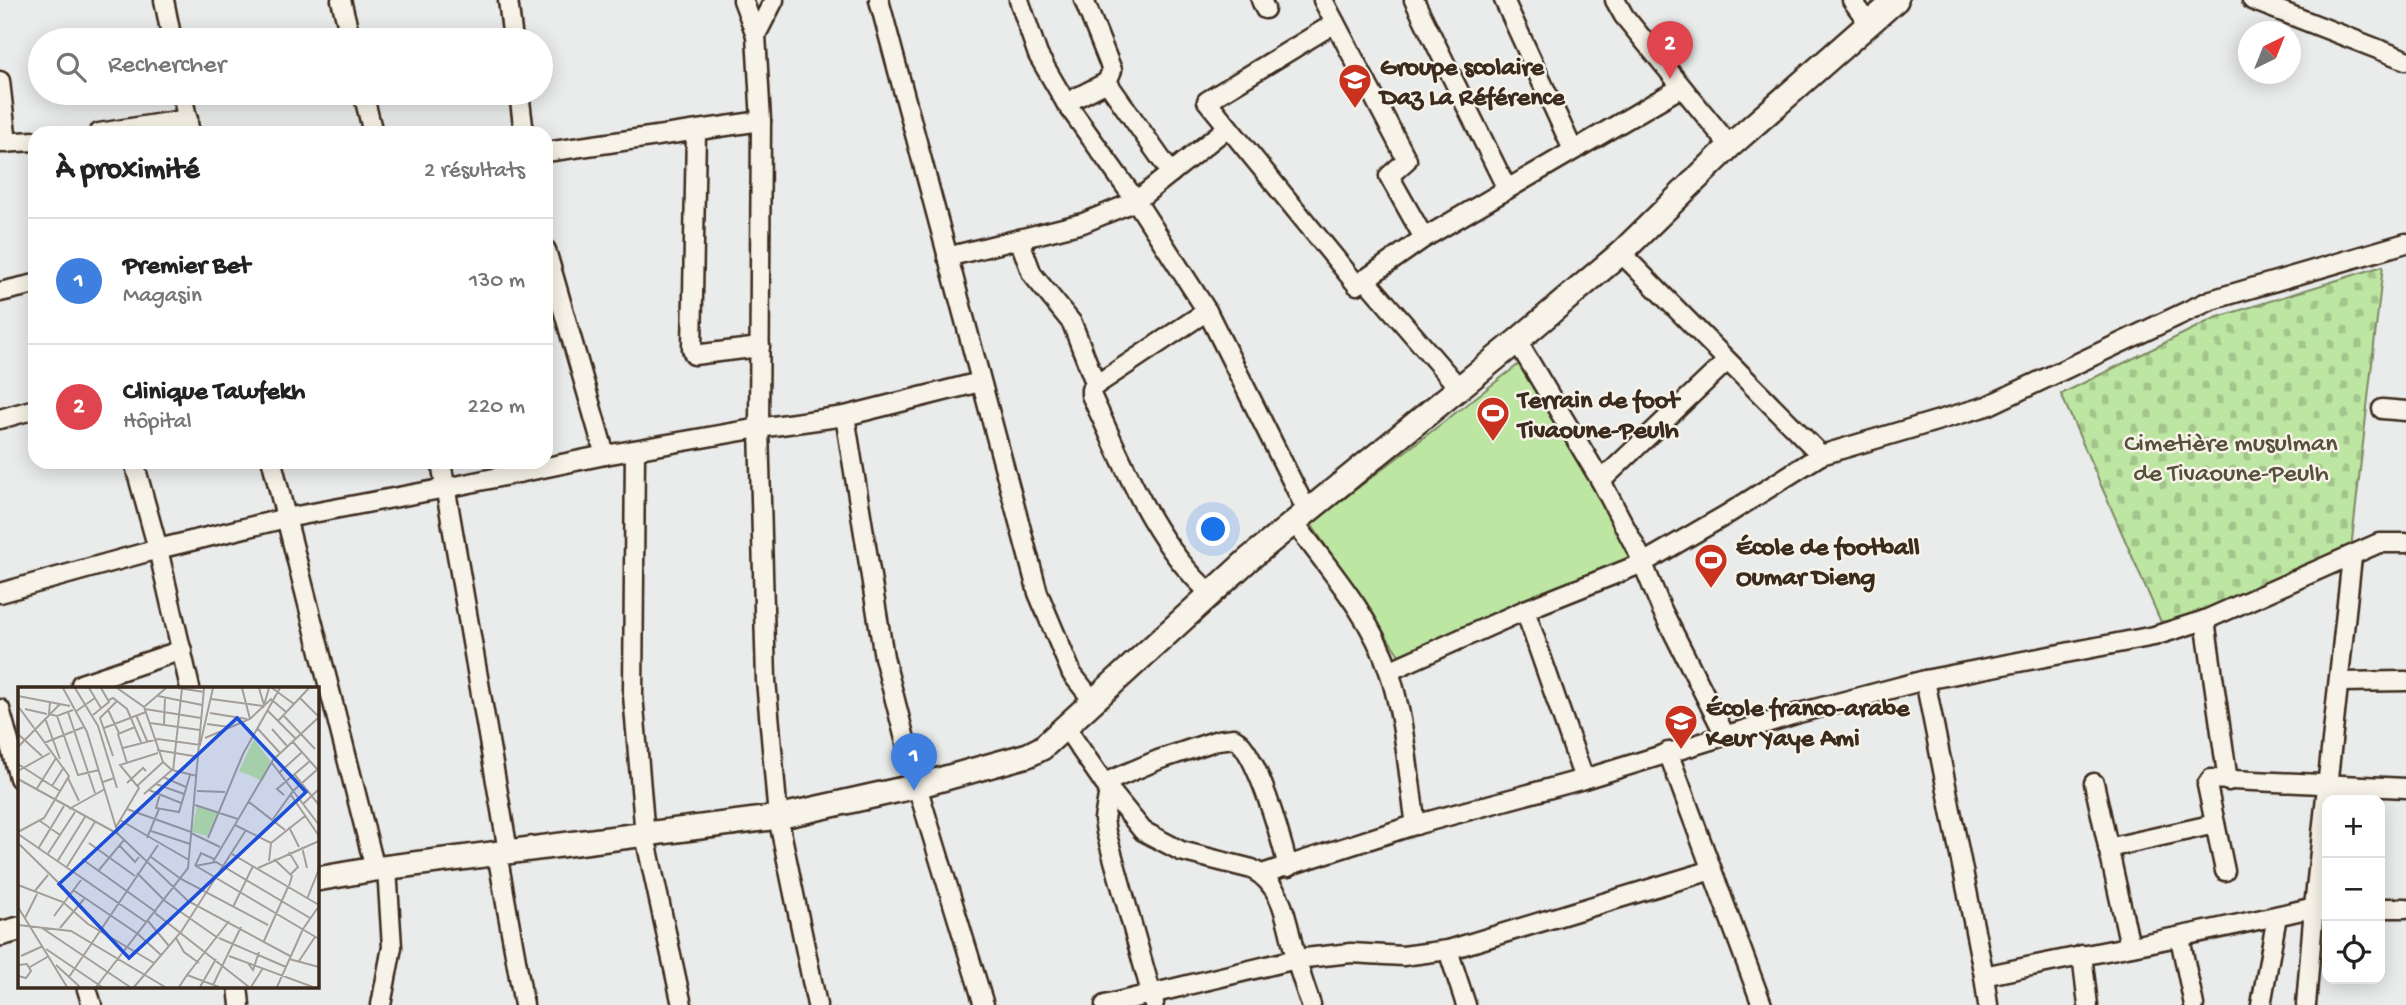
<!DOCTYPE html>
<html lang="fr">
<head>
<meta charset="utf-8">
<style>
	:root { --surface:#fff; --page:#f6f6f6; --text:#222; --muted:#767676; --line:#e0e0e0; --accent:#c8321e }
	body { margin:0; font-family:"Gochi Hand",sans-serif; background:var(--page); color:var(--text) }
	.controls { position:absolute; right:21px; bottom:21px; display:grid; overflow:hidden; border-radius:14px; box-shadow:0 4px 18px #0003 }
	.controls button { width:63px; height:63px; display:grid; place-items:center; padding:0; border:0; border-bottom:2px solid var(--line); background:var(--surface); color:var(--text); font:35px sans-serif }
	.compass { position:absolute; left:2238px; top:21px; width:63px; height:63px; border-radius:50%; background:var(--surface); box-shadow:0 4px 18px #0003; rotate:43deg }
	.you { position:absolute; left:1214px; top:530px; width:24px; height:24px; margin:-18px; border:5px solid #fff; border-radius:50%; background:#1a73e8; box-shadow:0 0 0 10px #1a73e833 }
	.badge { display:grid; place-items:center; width:46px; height:46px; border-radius:50%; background:var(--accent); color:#fff; font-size:23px; font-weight:700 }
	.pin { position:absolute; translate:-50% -58px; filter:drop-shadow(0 2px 4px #0008) }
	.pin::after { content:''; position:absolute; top:37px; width:24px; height:21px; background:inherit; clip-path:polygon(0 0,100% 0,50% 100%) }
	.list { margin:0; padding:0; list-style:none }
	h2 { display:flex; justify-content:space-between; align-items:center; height:91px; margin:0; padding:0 28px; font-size:30px }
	h2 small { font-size:23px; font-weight:400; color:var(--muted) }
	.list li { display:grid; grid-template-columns:46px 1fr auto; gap:21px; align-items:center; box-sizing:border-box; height:126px; padding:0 28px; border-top:2px solid var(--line) }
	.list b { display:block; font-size:26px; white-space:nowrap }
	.list p { margin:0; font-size:23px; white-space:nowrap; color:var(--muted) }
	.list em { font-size:23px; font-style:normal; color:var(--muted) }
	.icon { flex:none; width:38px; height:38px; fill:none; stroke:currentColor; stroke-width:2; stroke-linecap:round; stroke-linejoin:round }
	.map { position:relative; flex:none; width:2406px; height:1005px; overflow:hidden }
	.search { position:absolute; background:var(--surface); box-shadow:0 4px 18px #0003; left:28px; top:28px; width:525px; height:77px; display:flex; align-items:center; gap:18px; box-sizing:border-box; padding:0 24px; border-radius:38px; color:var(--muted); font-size:26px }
	.panel { position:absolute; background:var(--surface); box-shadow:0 4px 18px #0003; left:28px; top:126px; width:525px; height:343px; border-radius:21px }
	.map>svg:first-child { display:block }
	.cemetery { fill:url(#cemetery-stones); stroke:#7c8860; stroke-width:2 }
	.park { fill:#bde6a3; stroke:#7c8860; stroke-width:2 }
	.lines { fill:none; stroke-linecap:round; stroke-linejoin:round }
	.minor-casing { stroke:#3b2a1e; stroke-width:23 }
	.tertiary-casing { stroke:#3b2a1e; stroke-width:28 }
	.minor { stroke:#f7f3e8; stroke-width:18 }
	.tertiary { stroke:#f7f3e8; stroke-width:23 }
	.labels { text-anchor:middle; stroke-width:5; stroke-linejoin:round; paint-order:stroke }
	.poi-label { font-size:26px; font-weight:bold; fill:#3b2a1e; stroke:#f7f3e8; text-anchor:start }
	.park-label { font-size:26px; fill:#555039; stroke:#f7f3e8 }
	.inset-road { fill:none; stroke:#a49e99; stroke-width:2 }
	.view { fill:#1d4ed8; fill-opacity:0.15; stroke:#1d4ed8; stroke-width:3.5 }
	.inset-edge { fill:none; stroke:#3b2a1e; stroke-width:3.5 }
</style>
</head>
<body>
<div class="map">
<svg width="2406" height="1005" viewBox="0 0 2406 1005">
	<defs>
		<pattern id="cemetery-stones" width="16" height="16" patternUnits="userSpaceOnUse" patternTransform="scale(1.75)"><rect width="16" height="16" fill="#bde6a3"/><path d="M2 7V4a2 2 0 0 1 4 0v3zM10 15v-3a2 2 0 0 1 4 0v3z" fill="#a3c58c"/></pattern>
	</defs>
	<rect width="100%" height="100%" fill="#eaebeb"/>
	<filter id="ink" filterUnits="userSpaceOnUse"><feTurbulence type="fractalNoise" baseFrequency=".0143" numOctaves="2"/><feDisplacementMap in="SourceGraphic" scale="14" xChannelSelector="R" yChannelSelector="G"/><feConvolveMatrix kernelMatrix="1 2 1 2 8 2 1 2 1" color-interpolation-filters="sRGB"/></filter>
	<g filter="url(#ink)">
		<path class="cemetery" d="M2383,266L2351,549L2164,629L2061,394L2215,318Z"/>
		<path class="park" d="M1523,361L1634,556L1399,655L1311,524Z"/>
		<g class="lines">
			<defs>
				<g id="minor">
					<path d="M164,0L172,40"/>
					<path d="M341,0L351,40"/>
					<path d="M508,0L513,40"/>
					<path d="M743,0L756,35"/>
					<path d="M774,0L756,35L761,121L759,428L766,680L778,817L817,1005"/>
					<path d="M879,0L1038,593L1072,674L1094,702"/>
					<path d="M1019,0L1038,55L1066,103L1136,201L1207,311L1307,511"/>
					<path d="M1261,0L1265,9"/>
					<path d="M1323,0L1407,160L1389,176L1424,238"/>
					<path d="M1414,0L1507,189"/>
					<path d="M1504,0L1573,150"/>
					<path d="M1615,0L1624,16L1730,146"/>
					<path d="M1852,0L1870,25"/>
					<path d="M2252,0L2406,60"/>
					<path d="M1335,23L1207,101L1357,285L1424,238L1680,88"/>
					<path d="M0,81L7,143"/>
					<path d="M1107,82L1171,173"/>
					<path d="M182,93L190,133"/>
					<path d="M363,93L373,133"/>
					<path d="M519,93L524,133"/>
					<path d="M1066,103L1107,82L1112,70L1084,0"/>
					<path d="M696,132L692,349L694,355L760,347"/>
					<path d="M99,133L188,119"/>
					<path d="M0,143L35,141"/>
					<path d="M546,152L761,121"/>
					<path d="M1019,239L1032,274L1072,323L1096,385"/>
					<path d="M546,250L605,455"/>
					<path d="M1621,253L1821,455"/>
					<path d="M947,257L1083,223L1136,201L1228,127"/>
					<path d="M1365,279L1459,388"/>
					<path d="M0,292L35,284"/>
					<path d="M1207,311L1096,385L1091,390V395C1124,464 1152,541 1210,593"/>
					<path d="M1517,341L1601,481L1639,554L1662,610L1725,735"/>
					<path d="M2382,409L2406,411"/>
					<path d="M845,416L884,657L917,786L984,1005"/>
					<path d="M0,419L35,409"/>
					<path d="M635,450L633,695L645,836L682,1005"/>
					<path d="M134,462L158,549L190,688"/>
					<path d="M272,462L375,869"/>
					<path d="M441,462L508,851"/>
					<path d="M1601,481L1727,361"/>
					<path d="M1294,522C1328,568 1371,616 1389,671C1405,720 1408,774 1416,825"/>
					<path d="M0,593L158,549L286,518L446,488L605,455L759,428L845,416L980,382"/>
					<path d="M1525,610L1584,779"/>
					<path d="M2205,620L2228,781"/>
					<path d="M1389,671L1525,610L1643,563L1726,515L1821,455L1987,406L2211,300L2406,243"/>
					<path d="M1925,680L1984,976L1988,1005"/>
					<path d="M2339,682L2406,681"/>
					<path d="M81,684L182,650"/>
					<path d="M0,709L19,778"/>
					<path d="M1066,728L1104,783L1143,831L1181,851L1252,869C1285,886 1287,926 1296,958C1300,974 1306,990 1311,1005"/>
					<path d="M1668,752L1762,1005"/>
					<path d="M1104,783L1158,760L1218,740L1234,738C1257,751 1281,839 1288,867"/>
					<path d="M2094,783L2130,946"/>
					<path d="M1109,790L1104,819L1106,832L1154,1003"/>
					<path d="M2108,848L2215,824"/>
					<path d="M497,853L524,1005"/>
					<path d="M2225,871L2207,785L2211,779L2406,788"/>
					<path d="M1262,874L1411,826L1584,779L1799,713L1925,680L2154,636L2205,620L2379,543H2406"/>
					<path d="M2380,908H2406"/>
					<path d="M2180,938L2194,1005"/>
					<path d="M1448,950L1466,1005"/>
					<path d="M2082,955L2088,1005"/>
					<path d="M1984,976C2094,952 2205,934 2314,907H2327"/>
					<path d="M86,986L92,1005"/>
					<path d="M238,986L240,1005"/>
					<path d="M381,1005L392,947L387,868"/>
					<path d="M1105,1005L1296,959L1351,953L1403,956L1448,950L1712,870"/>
					<path d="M2261,1005L2277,916"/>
					<path d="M2306,1005L2314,907L2352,557"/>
				</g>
				<g id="tertiary">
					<path d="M317,879L375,869L778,817L917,786L1028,755L1042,748L1249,559L1517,341L1621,253L1730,146L1896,0"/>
					<path d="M0,934L19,929"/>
				</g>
			</defs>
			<use href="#minor" class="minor-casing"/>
			<use href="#tertiary" class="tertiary-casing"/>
			<use href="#minor" class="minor"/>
			<use href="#tertiary" class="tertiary"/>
		</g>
	</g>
	<defs>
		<symbol id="school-pin" viewBox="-11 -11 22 30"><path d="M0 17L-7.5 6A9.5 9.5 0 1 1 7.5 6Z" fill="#c8321e" stroke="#f7f3e8"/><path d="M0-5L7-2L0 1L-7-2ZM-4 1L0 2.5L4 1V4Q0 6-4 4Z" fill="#fff"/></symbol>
		<symbol id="stadium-pin" viewBox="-11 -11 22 30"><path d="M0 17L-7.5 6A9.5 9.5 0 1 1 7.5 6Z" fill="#c8321e" stroke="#f7f3e8"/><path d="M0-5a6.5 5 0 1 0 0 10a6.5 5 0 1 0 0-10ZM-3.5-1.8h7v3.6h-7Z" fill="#fff"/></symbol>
	</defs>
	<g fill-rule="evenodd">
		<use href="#school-pin" x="1336" y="61" width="38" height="52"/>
		<use href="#stadium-pin" x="1474" y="394" width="38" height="52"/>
		<use href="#stadium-pin" x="1692" y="541" width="38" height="52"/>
		<use href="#school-pin" x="1662" y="702" width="38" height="52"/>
	</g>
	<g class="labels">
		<g class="poi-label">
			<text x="1380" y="74">Groupe scolaire<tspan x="1380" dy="30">Daz La Référence</tspan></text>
			<text x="1518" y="407">Terrain de foot<tspan x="1518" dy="30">Tivaoune-Peulh</tspan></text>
			<text x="1736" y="554">École de football<tspan x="1736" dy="30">Oumar Dieng</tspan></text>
			<text x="1706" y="715">École franco-arabe<tspan x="1706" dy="30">Keur Yaye Ami</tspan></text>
		</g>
		<g class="park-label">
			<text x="2231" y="450">Cimetière musulman<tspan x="2231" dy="30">de Tivaoune-Peulh</tspan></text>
		</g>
	</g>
	<g transform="translate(18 687)">
		<rect width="301" height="301" fill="#eaebeb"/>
		<path d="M236,52L253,75L245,94L221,84Z" fill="#bde6a3"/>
		<path d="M179,119L200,125L190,149L174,145Z" fill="#bde6a3"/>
		<path class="inset-road" d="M45,1L69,45L100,147L170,214L272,269M57,1L80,39L96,91M71,1L83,21M99,1L126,20L145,75L154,83L179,89M160,1L186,5M224,1L232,32M241,1L246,18L251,1M254,1L276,17M0,9L52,19M140,9L184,18M282,11L301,30M193,12L245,19M91,13L95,11L109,22L123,55M32,15L31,27L39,29L55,23M0,19L51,89L26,131L0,145M126,20L148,1M7,22L29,27M127,22L183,31M90,23L101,46M250,24L278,52M50,25L77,106M57,25L77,11M192,26L229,32M75,28L91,15L83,1M118,28L129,54M265,28L297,62M39,29L60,88L81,83M27,31L42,72M260,34L291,1M132,36L182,43M146,37L147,11M189,37L211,40M86,41L128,25M240,42L262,66M254,42L269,59M0,47L24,69M187,51L232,32L253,12L268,25M275,55L299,82M26,56L66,40M0,60L42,17M105,61L140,52L182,58L195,1M139,63L181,70M95,69L82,31L99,14M109,76L100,47L117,40M254,76L301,138M0,77L42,104M0,84L32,66M155,84L164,1M261,86L284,65M276,87L301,118M145,90L168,100M50,91L61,114M0,92L100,147M85,95L96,91L99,101M109,96L125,81L128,84M138,97L166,107M34,99L46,80M119,99L145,75M18,103L38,71M131,103L163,116M179,104L207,105M126,107L154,83M142,107L138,121L161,125L172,88M266,108L259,102L292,74M273,108L301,149M231,115L267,143M285,117L301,102M177,118L220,132M51,122L87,102M109,122L173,145M255,132L275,104L301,81M102,133L171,173M22,134L42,148M217,138L253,156M98,140L121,101L102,78L140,66M271,140L281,160M133,144L172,157M173,146L202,160M0,147L128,235M129,151L141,122M190,151L225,67L262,1M0,156L52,207M71,156L117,189M102,159L117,175L121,170M284,160L289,181M20,162L46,119M271,165L280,180L272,188M214,167L301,218M29,168L57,125M133,170L163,192L250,238M64,172L138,225M256,172L274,189L271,199M251,174L253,156L287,129M39,175L67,130M195,175L255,73L301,30M177,179L198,175L292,231M177,179L183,166L196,172M178,179L301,252M48,181L77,135M240,181L301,154M81,183L106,153M119,186L147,214L200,251M0,198L45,215L70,237L136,276M55,203L120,247L143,268M16,205L30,188M289,212L301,182M0,220L49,300M215,220L235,179M137,226L231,300M36,229L63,193M7,231L19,207M130,234L151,259M0,238L53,244L147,300M24,241L112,300M42,241L66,212M158,251L166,265L181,276M201,251L268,280M246,254L270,200M28,262L84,300M3,269L25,259M211,269L295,300M271,272L301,280M281,274L297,250M230,276L235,283L241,265M0,278L9,277L13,284L8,291L0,289M38,278L62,300M12,280L31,269M169,288L211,234M51,290L140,158M195,298L223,240M78,300L170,181L186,1M116,300L163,245L228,143M161,300L169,288L201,300M182,300L198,272M233,300L245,281M259,300L285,242L301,219"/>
		<path class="view" d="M219,31L288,105L111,271L41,197Z"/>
		<rect width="301" height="301" class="inset-edge"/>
	</g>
</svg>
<div class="controls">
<button>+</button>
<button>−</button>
<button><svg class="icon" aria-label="locate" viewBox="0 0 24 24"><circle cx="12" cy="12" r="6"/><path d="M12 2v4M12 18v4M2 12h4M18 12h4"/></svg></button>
</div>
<svg class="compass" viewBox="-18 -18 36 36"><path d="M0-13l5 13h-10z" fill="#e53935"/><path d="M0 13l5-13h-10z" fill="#767676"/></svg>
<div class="you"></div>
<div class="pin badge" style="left:914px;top:791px;background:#3f7fe0">1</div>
<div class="pin badge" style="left:1670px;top:79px;background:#e0444e">2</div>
<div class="search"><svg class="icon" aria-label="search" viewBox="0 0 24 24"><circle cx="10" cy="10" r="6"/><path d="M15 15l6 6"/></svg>Rechercher</div>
<section class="panel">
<h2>À proximité<small>2 résultats</small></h2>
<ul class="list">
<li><span class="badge" style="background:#3f7fe0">1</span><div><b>Premier Bet</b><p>Magasin</p></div><em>130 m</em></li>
<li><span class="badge" style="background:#e0444e">2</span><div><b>Clinique Tawfekh</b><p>Hôpital</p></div><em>220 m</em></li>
</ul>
</section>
</div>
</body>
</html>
